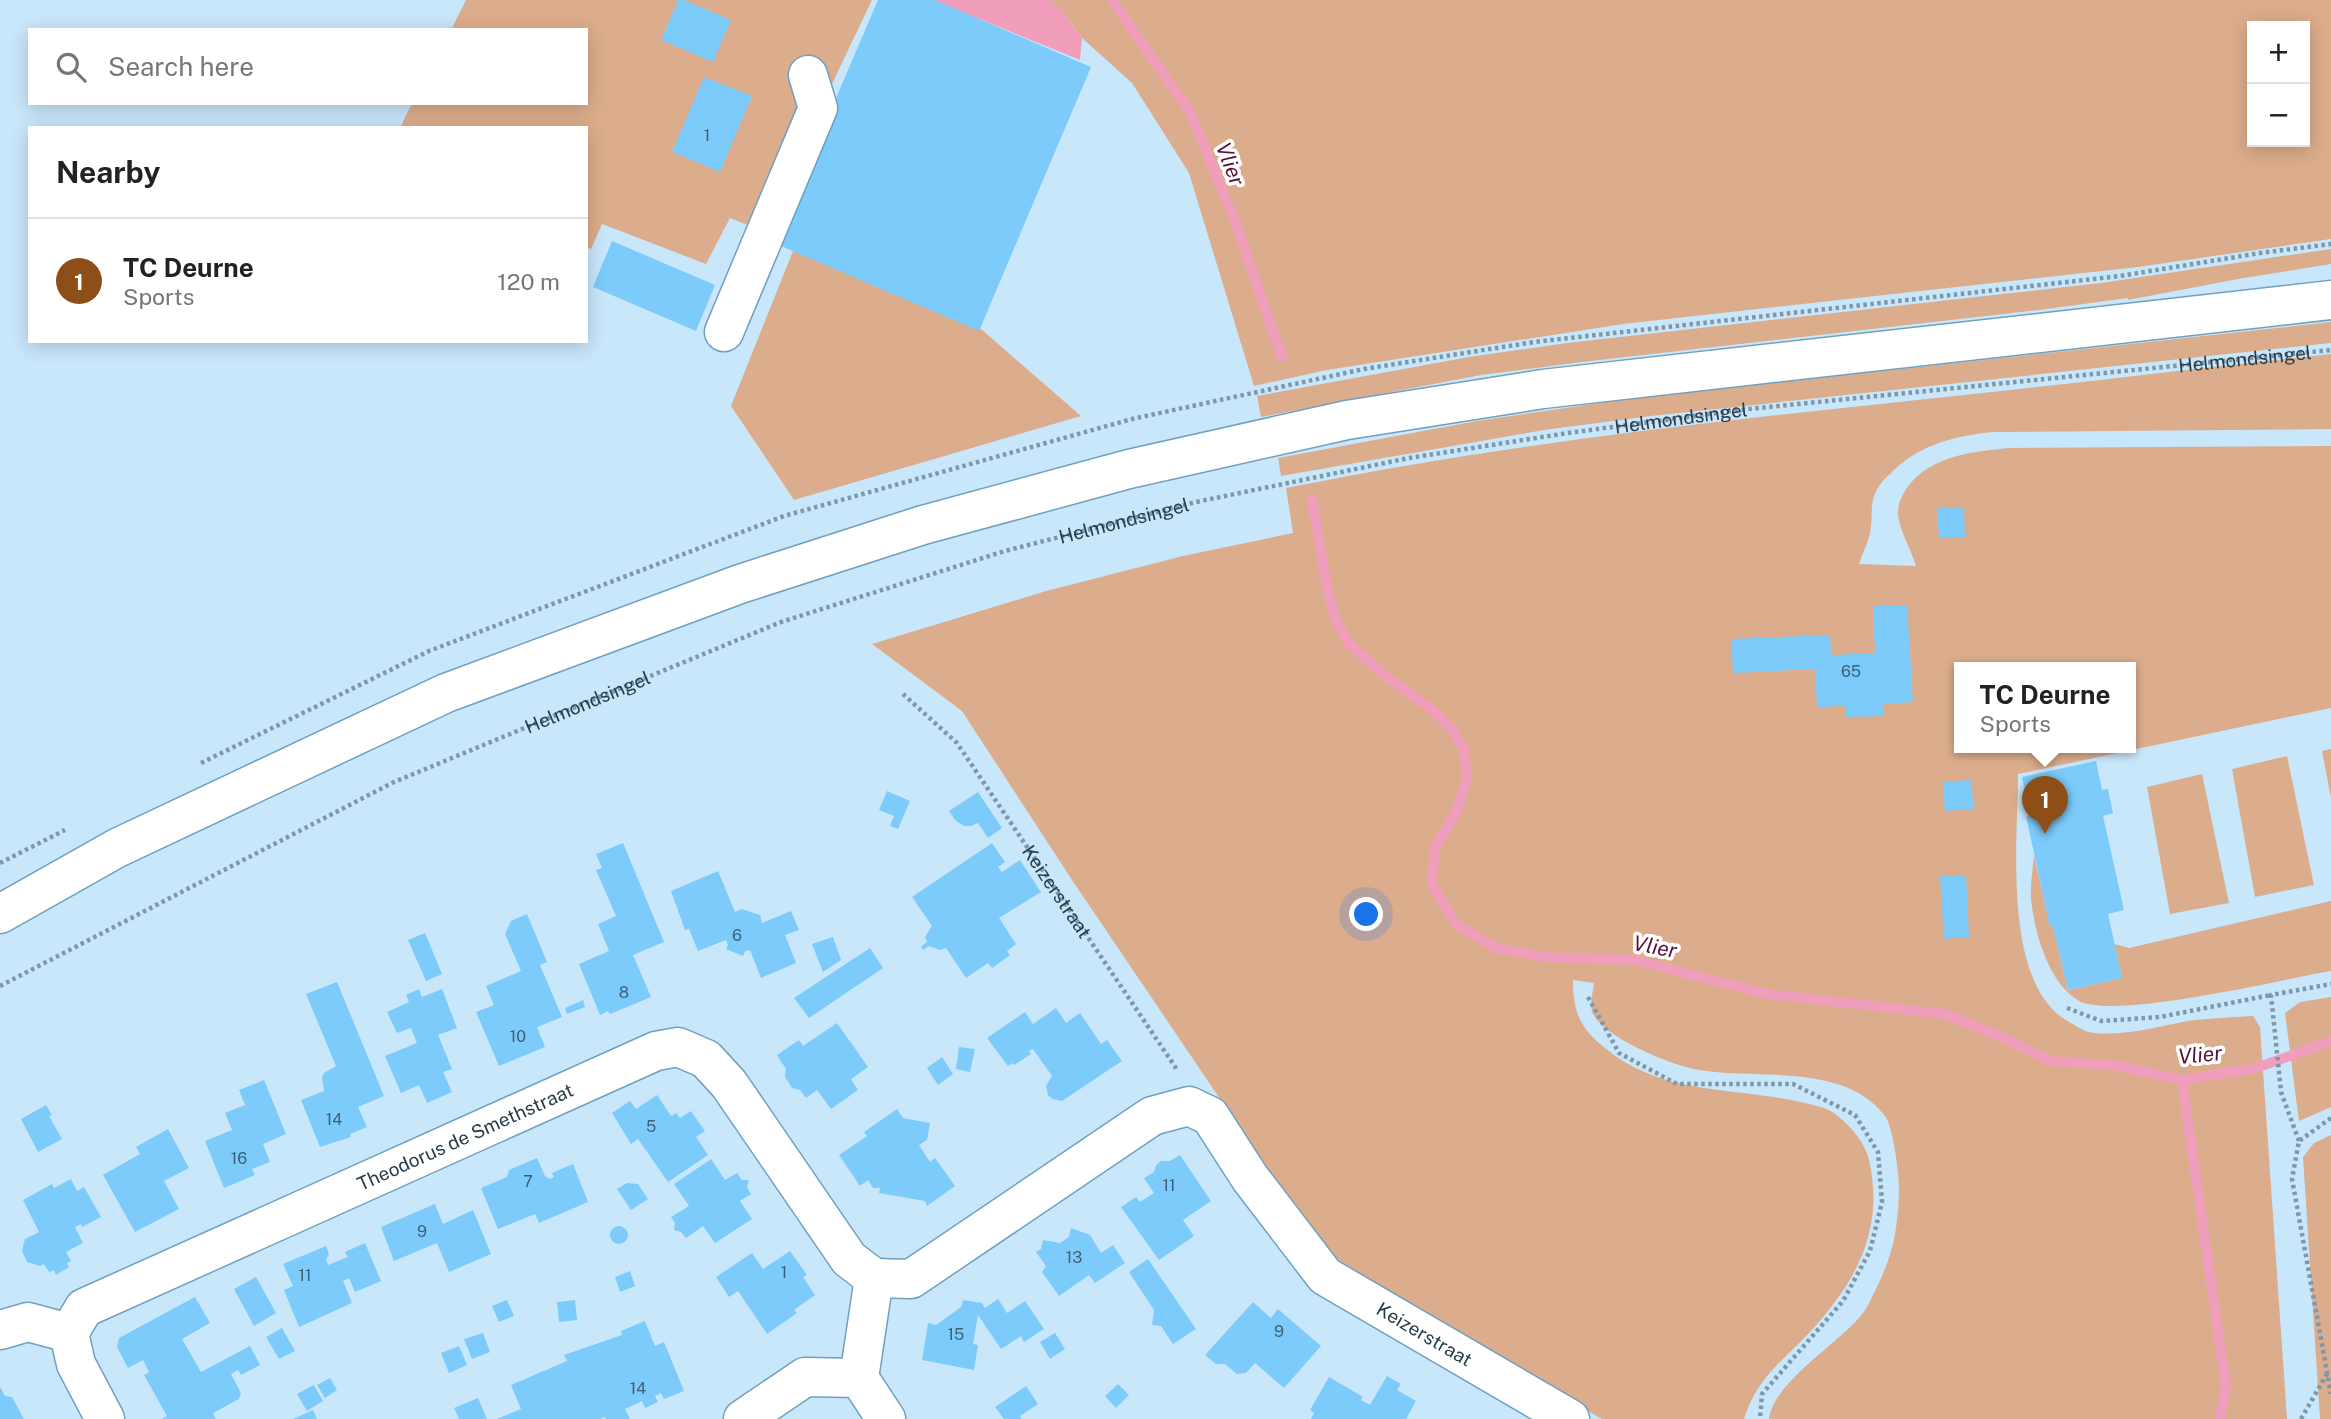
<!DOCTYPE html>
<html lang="en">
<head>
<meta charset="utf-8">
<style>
	:root { --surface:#fff; --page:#f6f6f6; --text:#222; --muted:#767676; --line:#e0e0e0; --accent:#8e4e17 }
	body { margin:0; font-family:"Public Sans",sans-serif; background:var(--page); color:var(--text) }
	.controls { position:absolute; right:21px; top:21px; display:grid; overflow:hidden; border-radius:0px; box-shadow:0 4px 18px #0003 }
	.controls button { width:63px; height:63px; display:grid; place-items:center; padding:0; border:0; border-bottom:2px solid var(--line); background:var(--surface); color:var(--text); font:35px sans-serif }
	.you { position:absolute; left:1367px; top:915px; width:24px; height:24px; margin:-18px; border:5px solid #fff; border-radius:50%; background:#1a73e8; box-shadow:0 0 0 10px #1a73e833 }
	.badge { display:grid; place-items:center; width:46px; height:46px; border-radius:50%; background:var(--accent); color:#fff; font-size:23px; font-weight:700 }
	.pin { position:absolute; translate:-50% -58px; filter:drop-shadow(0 2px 4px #0008) }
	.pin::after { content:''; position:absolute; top:37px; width:24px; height:21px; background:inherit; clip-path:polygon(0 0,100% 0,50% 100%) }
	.popup { position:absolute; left:1954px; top:662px; width:182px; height:91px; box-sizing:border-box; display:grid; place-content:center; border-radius:0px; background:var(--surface); filter:drop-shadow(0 2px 5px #0005); font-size:23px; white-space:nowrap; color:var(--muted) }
	.popup b { font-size:26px; color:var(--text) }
	.popup::after { content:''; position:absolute; left:50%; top:100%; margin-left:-14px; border:14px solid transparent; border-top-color:var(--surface) }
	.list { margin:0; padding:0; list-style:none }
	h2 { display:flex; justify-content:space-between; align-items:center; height:91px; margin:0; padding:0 28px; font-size:30px }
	h2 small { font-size:23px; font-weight:400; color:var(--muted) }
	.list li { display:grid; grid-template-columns:46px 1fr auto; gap:21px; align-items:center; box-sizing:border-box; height:126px; padding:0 28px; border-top:2px solid var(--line) }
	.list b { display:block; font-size:26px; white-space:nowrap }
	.list p { margin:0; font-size:23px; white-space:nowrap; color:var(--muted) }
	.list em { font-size:23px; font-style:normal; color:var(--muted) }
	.icon { flex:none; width:38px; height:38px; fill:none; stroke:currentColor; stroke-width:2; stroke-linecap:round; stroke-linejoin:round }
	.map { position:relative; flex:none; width:2331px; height:1419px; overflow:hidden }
	.search { position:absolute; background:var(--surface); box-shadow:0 4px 18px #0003; left:28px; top:28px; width:560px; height:77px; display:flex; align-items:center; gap:18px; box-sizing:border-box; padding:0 24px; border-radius:0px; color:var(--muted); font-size:26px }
	.panel { position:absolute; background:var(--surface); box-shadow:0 4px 18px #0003; left:28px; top:126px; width:560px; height:217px; border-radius:0px }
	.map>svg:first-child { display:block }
	.green { fill:#dcad8c; fill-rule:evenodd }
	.water { fill:#f09ebc }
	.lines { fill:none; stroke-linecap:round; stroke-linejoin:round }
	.stream { stroke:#f09ebc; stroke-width:10 }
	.building { fill:#7ccbfb }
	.minor-casing { stroke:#6fa0bf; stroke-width:41 }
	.major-casing { stroke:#6fa0bf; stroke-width:41 }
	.path { stroke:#7e98a9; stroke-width:4.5; stroke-dasharray:3.5 3.5; stroke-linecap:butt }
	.minor { stroke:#fff; stroke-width:38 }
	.major { stroke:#fff; stroke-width:38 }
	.labels { text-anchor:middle; stroke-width:7; stroke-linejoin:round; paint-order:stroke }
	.number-label { font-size:16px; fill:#3d6076 }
	.street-label { font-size:19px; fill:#283d4a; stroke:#fff }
	.water-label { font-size:21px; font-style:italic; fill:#561031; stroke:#fff }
</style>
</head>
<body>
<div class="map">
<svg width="2331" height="1419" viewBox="0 0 2331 1419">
	<rect width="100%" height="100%" fill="#c9e7fb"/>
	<g class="green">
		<path d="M466,0H872L762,231L730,218L706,264L602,224L591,249L586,247V128H400L412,103H586V30H451Z"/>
		<path d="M1050,0H2331V239L2138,267L1623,324L1327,370L1254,386L1189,173L1132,83L1082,38L1063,12ZM2252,26H2305V142H2252Z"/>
		<path d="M795,246L966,316L1081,416L794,500L731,406Z"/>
		<path d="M2331,249V264L2238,279L2128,300V298L2039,310L1582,362L1481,375L1261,417L1257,396L1469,357L1567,343L2101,283Z"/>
		<path d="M2331,322V343L1651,416L1544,430L1281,476L1278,458L1477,421L1627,399Z"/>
		<path d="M2331,354V429L1993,432C1953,436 1918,445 1890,474C1883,480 1877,487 1874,496C1870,509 1873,521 1870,533C1868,543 1862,554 1859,564L1916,566C1911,550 1900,531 1898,515C1897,504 1903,493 1909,485C1933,455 1973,452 2008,448L2331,446V708L2018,774C2018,841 2001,987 2071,1023C2078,1027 2087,1033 2095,1033C2130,1036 2161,1025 2195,1020C2214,1018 2234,1017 2253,1016L2260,1027L2287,1419H1769C1774,1381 1839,1344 1863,1313C1867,1308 1870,1301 1873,1295C1893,1256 1898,1231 1899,1188C1899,1174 1893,1126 1885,1116C1844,1062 1757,1080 1699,1070C1673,1066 1605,1038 1593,1014C1589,1005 1593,992 1594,983L1573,980C1573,1012 1580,1028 1605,1048C1667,1100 1748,1085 1821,1107C1840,1112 1865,1140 1869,1160C1885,1230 1856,1282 1810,1332C1781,1363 1758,1376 1744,1419H1602L1538,1383L1329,1254L1264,1164L1072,880L962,711L872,644L1046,591L1183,556L1293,533L1286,488C1501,444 1718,421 1936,398C2068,384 2199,368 2331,354ZM1959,668H2131V748H1959Z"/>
		<path d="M2331,749V798L2322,751Z"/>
		<path d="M2287,756L2314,885L2255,897L2232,769Z"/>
		<path d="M2202,774L2229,903L2170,914L2147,787Z"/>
		<path d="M2034,855L2050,926H2053L2068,990L2122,978L2114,944L2129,948L2331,901V971C2284,979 2114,1020 2079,1001C2048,983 2034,931 2031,898C2030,884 2033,869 2034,855Z"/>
		<path d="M2331,997V1107L2299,1121L2285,1013L2300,1002Z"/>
		<path d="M2331,1135V1419H2320L2303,1157L2314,1143Z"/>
	</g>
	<path class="water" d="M933,0H1050L1063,12L1082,38L1080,60Z"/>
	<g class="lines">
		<g class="stream">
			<path d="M1112,0L1190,112L1236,224L1282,357"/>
			<path d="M1312,499L1327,587L1335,618L1348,643L1384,675L1431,709L1451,728L1464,749L1467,777L1456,813L1435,847L1432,885L1456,924L1496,948L1545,957L1634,960L1767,994L1945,1014L2002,1037L2050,1061L2113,1065L2182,1080L2256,1068L2331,1041"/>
			<path d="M2182,1080L2226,1386L2220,1419"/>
		</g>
	</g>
	<g class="building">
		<path d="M678,0H684L731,20L713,62L661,40Z"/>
		<path d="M878,0H935L1091,67L979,331L774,243Z"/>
		<path d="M704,77L752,96L720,172L672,152Z"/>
		<path d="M612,241L715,285L696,331L593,287Z"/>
		<path d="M1964,507L1965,537L1939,538L1937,508Z"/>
		<path d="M1907,605L1913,702L1884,704V716L1846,717V706L1817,707L1815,669L1733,673L1731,639L1830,635L1831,655L1875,653L1873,606Z"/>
		<path d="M2096,761L2102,790L2108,789L2113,813L2103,816L2124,910L2108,914L2122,978L2068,990L2053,926L2050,927L2026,816L2030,815L2022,777Z"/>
		<path d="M1971,780L1974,809L1945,811L1943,782Z"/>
		<path d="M887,791L910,801L898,829L890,826L894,816L879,810Z"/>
		<path d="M978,792L1002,828L988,838L978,823L971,826H964L956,821L949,811Z"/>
		<path d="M623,843L664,942L633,955L651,997L610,1014L608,1011L600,1015L579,964L609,951L598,924L616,916L596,870L602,868L596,854Z"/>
		<path d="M992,843L1005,862L998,867L1002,872L1020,860L1041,892L999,918L1016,944L1007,951L1010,955L992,968L988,963L966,978L946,948L940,950L929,946L923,950L921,947L927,942L925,937L932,926L912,897Z"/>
		<path d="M718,871L735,912L742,909L760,915L762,923L791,911L799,930L785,935L796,963L761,978L750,950L745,951L743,956L726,949L728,945L726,940L698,951L689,929L685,930L671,891Z"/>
		<path d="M1966,875L1969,937L1944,939L1940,876Z"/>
		<path d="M527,914L547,962L540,965L562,1017L537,1027L545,1047L499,1066L476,1012L494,1005L486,986L521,971L505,934L511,921Z"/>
		<path d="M425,933L442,974L426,981L408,940Z"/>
		<path d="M833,937L841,960L823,972L812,944Z"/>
		<path d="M870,948L883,968L809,1018L794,998Z"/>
		<path d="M337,982L384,1096L358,1107L367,1127L350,1134L351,1137L320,1147L301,1100L324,1091L322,1078L324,1073L336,1066L306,994Z"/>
		<path d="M419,989L422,997L442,989L457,1028L438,1035L452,1069L443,1072L452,1092L427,1103L419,1085L401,1093L385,1056L417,1043L411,1028L397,1033L387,1012L409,1002L406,995Z"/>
		<path d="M583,1000L585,1007L567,1014L565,1008Z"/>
		<path d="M1056,1008L1066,1023L1080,1013L1101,1044L1107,1040L1122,1061L1062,1101L1052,1099L1048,1095L1046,1086L1052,1076L1033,1049L1029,1051L1031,1054L1014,1065L1013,1063L1008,1066L987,1038L1025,1012L1033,1024Z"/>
		<path d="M837,1023L868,1067L851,1079L858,1090L831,1109L817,1090L806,1098L800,1090L792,1088L785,1077L786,1069L777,1055L799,1040L803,1046Z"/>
		<path d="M959,1047L975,1049L970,1072L956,1069Z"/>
		<path d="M942,1057L953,1074L938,1085L927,1068Z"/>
		<path d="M264,1080L286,1134L263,1144L270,1162L252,1169L255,1175L224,1188L205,1141L232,1130L225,1113L245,1105L239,1090Z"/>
		<path d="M657,1095L671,1116L676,1113L680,1118L691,1111L705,1131L696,1137L708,1155L668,1182L638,1139L631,1144L612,1113L630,1101L636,1109Z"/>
		<path d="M46,1105L52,1115L49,1116L62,1139L38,1152L21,1119Z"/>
		<path d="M897,1109L903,1118L930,1123L927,1140L919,1145L930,1162L935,1158L955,1186L927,1206L925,1201L879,1193L880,1188H873L868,1180L860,1186L839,1155L867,1136L864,1132Z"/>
		<path d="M168,1129L189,1168L164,1181L179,1209L135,1232L103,1175L140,1154L136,1147Z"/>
		<path d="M1180,1155L1211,1201L1183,1220L1194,1236L1159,1260L1121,1207L1136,1197L1140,1202L1154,1193L1144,1178L1154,1172L1156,1165L1161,1161H1170Z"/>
		<path d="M537,1158L545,1176L550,1179L554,1177L552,1173L573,1164L588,1202L539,1223L535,1214L498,1229L481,1188L507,1177L509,1170Z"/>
		<path d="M711,1159L725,1180L737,1173L742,1180H749L747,1187L751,1194L740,1201L752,1219L715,1243L703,1226L686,1238L681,1232L674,1230L675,1223L671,1217L689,1206L674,1184Z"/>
		<path d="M71,1179L77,1191L84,1187L101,1217L82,1227L81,1224L75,1227L83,1243L66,1252L71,1261L67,1263L69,1267L56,1275L54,1270L49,1272L44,1264L40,1266L27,1262L22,1251L25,1239L39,1232L23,1200L52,1184L54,1188Z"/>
		<path d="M627,1183L638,1184L648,1199L631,1210L617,1189Z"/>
		<path d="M435,1204L443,1224L473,1210L491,1254L449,1272L437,1243L394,1261L381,1227Z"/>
		<circle cx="619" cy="1235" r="9"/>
		<path d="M1071,1228L1090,1235L1101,1253L1113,1245L1125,1263L1095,1283L1089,1275L1059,1296L1042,1272L1046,1266L1036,1252L1041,1249L1043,1240L1060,1243L1069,1237Z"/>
		<path d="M365,1243L381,1281L355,1292L349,1278L343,1281L352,1303L299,1327L284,1290L293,1286L283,1264L326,1246L329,1254L326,1260L328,1265L348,1257L345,1252Z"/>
		<path d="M790,1251L807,1275L803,1277L815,1295L794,1310L797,1313L767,1334L738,1291L729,1297L716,1277L752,1253L763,1269Z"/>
		<path d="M1148,1259L1196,1329L1173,1344L1161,1326L1152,1325L1154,1310L1129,1272Z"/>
		<path d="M630,1271L635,1286L620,1292L615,1277Z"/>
		<path d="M256,1277L276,1313L254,1326L234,1289Z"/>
		<path d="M195,1297L210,1323L182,1339L201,1372L250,1346L260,1365L241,1375L238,1370L231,1374L241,1393L239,1399L213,1413L216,1419H162L167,1416L144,1375L149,1372L143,1360L128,1368L117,1347L119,1338Z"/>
		<path d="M998,1299L1007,1313L1025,1301L1044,1329L1024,1342L1021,1336L1001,1349L978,1315L973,1344L978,1345L974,1370L922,1360L928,1323L936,1325L961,1307L963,1300L982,1303L985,1308Z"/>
		<path d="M507,1300L514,1316L499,1322L492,1306Z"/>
		<path d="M575,1300L577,1320L559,1322L557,1302Z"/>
		<path d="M1253,1302L1271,1318L1278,1309L1321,1346L1284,1388L1255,1363L1246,1373L1237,1374L1225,1364H1216L1205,1355Z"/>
		<path d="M645,1321L655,1346L664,1342L684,1391L664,1399L661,1393L655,1396L658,1402L645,1408L642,1401L625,1409L630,1419H606L605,1417L600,1419H497L521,1409L511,1385L567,1361L564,1355L622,1335L621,1331Z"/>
		<path d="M282,1328L295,1351L279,1359L266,1337Z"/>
		<path d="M483,1333L490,1352L472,1359L464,1339Z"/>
		<path d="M1055,1333L1065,1349L1050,1359L1040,1342Z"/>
		<path d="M459,1346L467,1365L449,1373L441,1353Z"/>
		<path d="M1387,1376L1401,1384L1397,1390L1416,1401L1406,1419H1311L1314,1413L1310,1410L1329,1377L1363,1397L1361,1400L1370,1405Z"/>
		<path d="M330,1378L337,1390L325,1398L317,1385Z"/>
		<path d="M1118,1384L1129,1395L1116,1408L1105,1396Z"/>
		<path d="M314,1385L323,1401L307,1411L297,1394Z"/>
		<path d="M1026,1386L1038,1404L1020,1416L1022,1419H1004L995,1407Z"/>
		<path d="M0,1387L5,1396L12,1397L24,1419H0Z"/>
		<path d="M478,1398L487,1419H459L454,1408Z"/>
		<path d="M313,1410L317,1419H293Z"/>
	</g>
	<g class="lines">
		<defs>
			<g id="minor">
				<path d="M724,332L818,108L808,75"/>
				<path d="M0,1330L28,1322L69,1333"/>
				<path id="s3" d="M859,1378L874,1278L911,1279L1152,1116L1189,1106L1210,1116L1250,1178L1325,1276L1570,1419"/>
				<path id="s4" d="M105,1419L76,1364L69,1333L84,1308L656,1051L678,1047L706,1059L729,1084L849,1259L874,1278"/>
				<path d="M743,1419L805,1377L859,1378L886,1419"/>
			</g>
			<path id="major" d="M0,914L117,848L446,693L740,584L923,525L1129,469L1347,420L1543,389L2331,300"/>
		</defs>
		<use href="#minor" class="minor-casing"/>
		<use href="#major" class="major-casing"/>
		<g class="path">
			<path id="s1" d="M903,694L957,743L1178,1071"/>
			<path d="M201,763L429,651L784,516L1132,419L1364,369L1534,342L2120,276L2260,253L2331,244"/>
			<path d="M0,863L65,830"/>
			<path id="s2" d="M0,986L394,782L781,622L1005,551L1196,502L1409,458L1568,433L1739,410L2331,350"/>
			<path d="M1588,997L1619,1053L1677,1084H1793L1855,1115L1878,1152L1882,1202L1870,1251L1843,1301L1762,1394L1760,1419"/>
			<path d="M2067,1008L2101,1021L2160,1017L2271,995"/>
			<path d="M2331,1118L2299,1141L2292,1179L2331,1394"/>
			<path d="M2299,1141L2281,1092L2271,995L2331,984"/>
			<path d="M2301,1419L2328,1372"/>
		</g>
		<use href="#minor" class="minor"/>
		<use href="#major" class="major"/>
	</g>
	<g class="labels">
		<g class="number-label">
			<text x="707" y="141">1</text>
			<text x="1851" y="677">65</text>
			<text x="737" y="941">6</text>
			<text x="624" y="998">8</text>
			<text x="518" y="1042">10</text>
			<text x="334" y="1125">14</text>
			<text x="651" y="1132">5</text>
			<text x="239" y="1164">16</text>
			<text x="528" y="1187">7</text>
			<text x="1169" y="1191">11</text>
			<text x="422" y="1237">9</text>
			<text x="1074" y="1263">13</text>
			<text x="784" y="1278">1</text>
			<text x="305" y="1281">11</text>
			<text x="1279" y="1337">9</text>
			<text x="956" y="1340">15</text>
			<text x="638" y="1394">14</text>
		</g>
		<g class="street-label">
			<text dy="7" stroke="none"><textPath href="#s2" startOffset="2354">Helmondsingel</textPath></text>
			<text dy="7" stroke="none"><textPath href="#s2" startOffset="1787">Helmondsingel</textPath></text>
			<text dy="7" stroke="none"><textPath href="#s2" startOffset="1220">Helmondsingel</textPath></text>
			<text dy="7" stroke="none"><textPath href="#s2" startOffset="653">Helmondsingel</textPath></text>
			<text dy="7" stroke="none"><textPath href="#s1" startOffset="252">Keizerstraat</textPath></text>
			<text dy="7" stroke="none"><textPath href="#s4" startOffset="541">Theodorus de Smethstraat</textPath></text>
			<text dy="7" stroke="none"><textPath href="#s3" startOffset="803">Keizerstraat</textPath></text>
		</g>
		<g class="water-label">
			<text transform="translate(1230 164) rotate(69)" y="7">Vlier</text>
			<text transform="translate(1655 947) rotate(11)" y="7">Vlier</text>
			<text transform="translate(2200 1055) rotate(-5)" y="7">Vlier</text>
		</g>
	</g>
</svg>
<div class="controls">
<button>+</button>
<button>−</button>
</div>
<div class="you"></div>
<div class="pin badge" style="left:2045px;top:834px">1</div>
<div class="popup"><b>TC Deurne</b>Sports</div>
<div class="search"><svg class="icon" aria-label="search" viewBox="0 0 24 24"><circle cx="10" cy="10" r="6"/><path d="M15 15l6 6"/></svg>Search here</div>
<section class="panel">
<h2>Nearby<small></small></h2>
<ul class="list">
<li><span class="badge">1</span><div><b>TC Deurne</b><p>Sports</p></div><em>120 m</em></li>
</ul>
</section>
</div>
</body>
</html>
